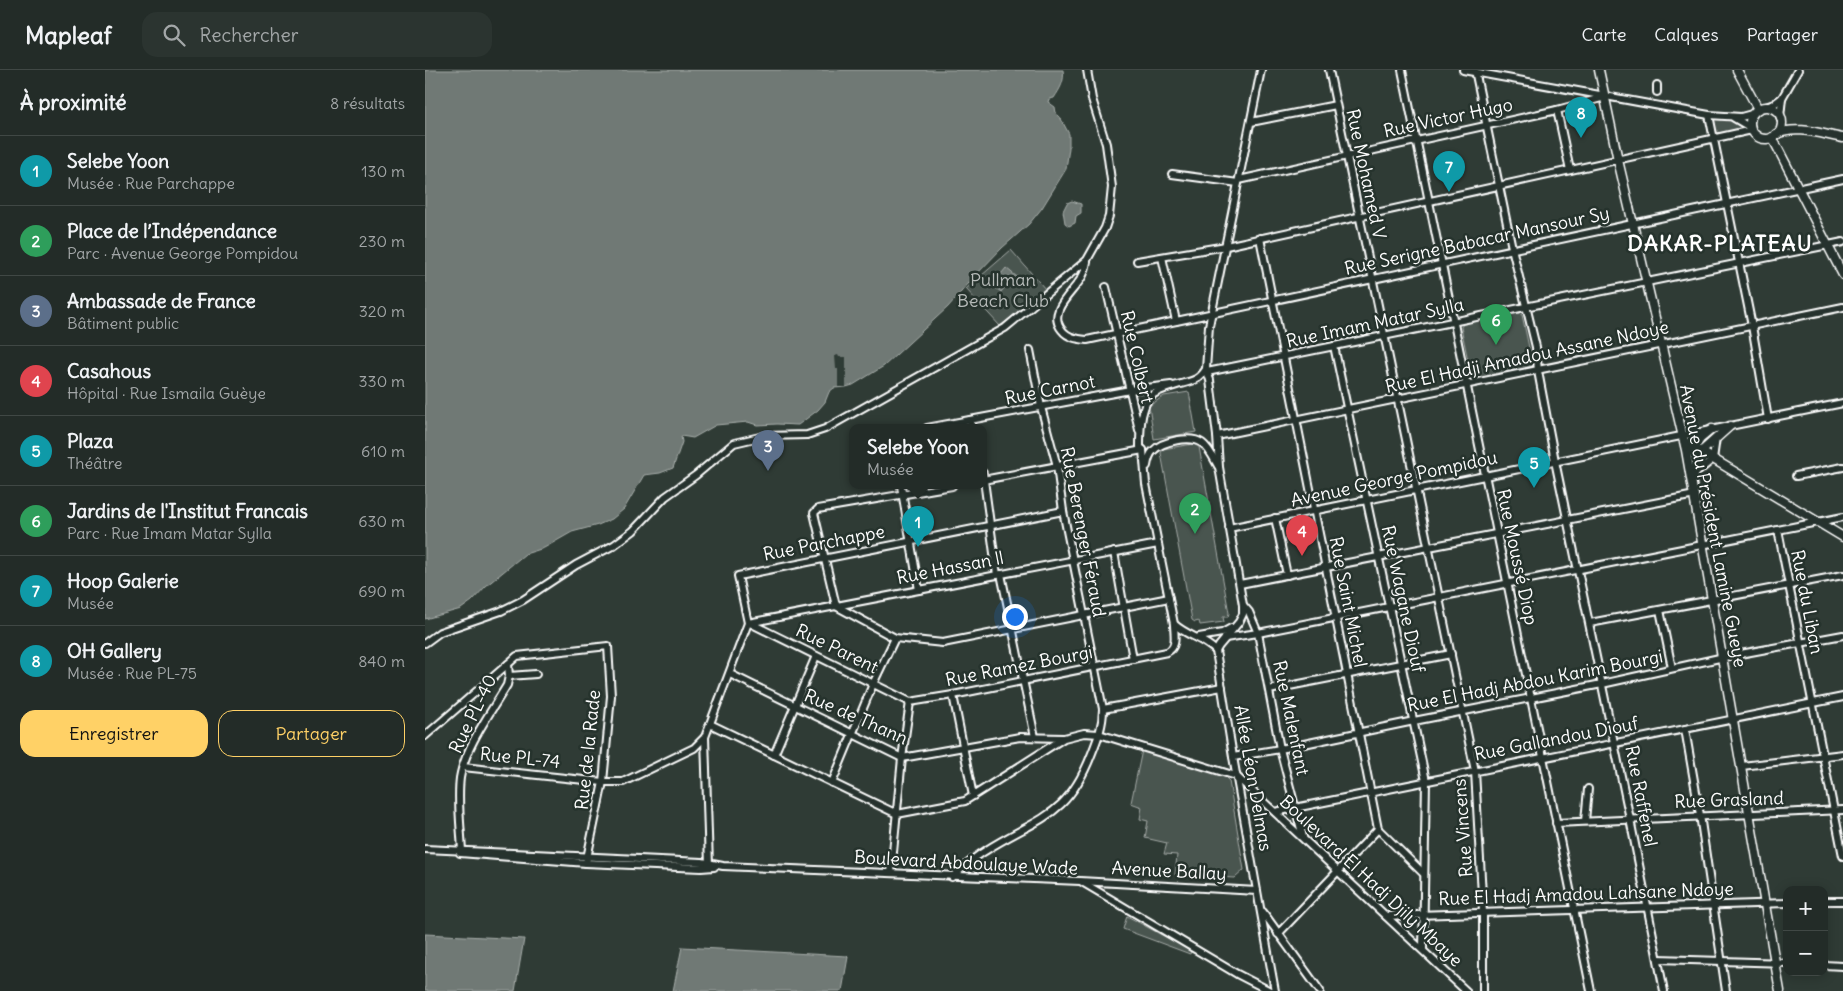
<!DOCTYPE html>
<html lang="fr">
<head>
<meta charset="utf-8">
<style>
	:root { --surface:#232c28; --page:#2b3430; --text:#f1f3f6; --muted:#a3a7a8; --line:#404845; --accent:#ffd166 }
	body { margin:0; font-family:Delius,sans-serif; background:var(--page); color:var(--text) }
	.controls { position:absolute; right:15px; bottom:15px; display:grid; overflow:hidden; border-radius:10px; box-shadow:0 2px 12px #0003 }
	.controls button { width:45px; height:45px; display:grid; place-items:center; padding:0; border:0; border-bottom:1px solid var(--line); background:var(--surface); color:var(--text); font:25px sans-serif }
	.you { position:absolute; left:589px; top:546px; width:18px; height:18px; margin:-12px; border:4px solid #fff; border-radius:50%; background:#1a73e8; box-shadow:0 0 0 8px #1a73e833 }
	.badge { display:grid; place-items:center; width:32px; height:32px; border-radius:50%; background:var(--accent); color:#fff; font-size:16px; font-weight:700 }
	.pin { position:absolute; translate:-50% -41px; filter:drop-shadow(0 1px 2px #0008) }
	.pin::after { content:''; position:absolute; top:26px; width:18px; height:15px; background:inherit; clip-path:polygon(0 0,100% 0,50% 100%) }
	.popup { position:absolute; left:424px; top:354px; width:138px; height:65px; box-sizing:border-box; display:grid; place-content:center; border-radius:10px; background:var(--surface); filter:drop-shadow(0 1px 4px #0005); font-size:16px; white-space:nowrap; color:var(--muted) }
	.popup b { font-size:19px; color:var(--text) }
	.popup::after { content:''; position:absolute; left:50%; top:100%; margin-left:-10px; border:10px solid transparent; border-top-color:var(--surface) }
	.list { margin:0; padding:0; list-style:none }
	h2 { display:flex; justify-content:space-between; align-items:center; height:65px; margin:0; padding:0 20px; font-size:21px }
	h2 small { font-size:16px; font-weight:400; color:var(--muted) }
	.list li { display:grid; grid-template-columns:32px 1fr auto; gap:15px; align-items:center; box-sizing:border-box; height:70px; padding:0 20px; border-top:1px solid var(--line) }
	.list b { display:block; font-size:19px; white-space:nowrap }
	.list p { margin:0; font-size:16px; white-space:nowrap; color:var(--muted) }
	.list em { font-size:16px; font-style:normal; color:var(--muted) }
	.actions { display:flex; gap:10px; padding:15px 20px }
	.actions a { flex:1; padding:11px 0; border:1px solid var(--accent); border-radius:15px; text-align:center; font-size:18px; color:var(--accent) }
	.actions .main { background:var(--accent); color:#111 }
	.icon { flex:none; width:28px; height:28px; fill:none; stroke:currentColor; stroke-width:2; stroke-linecap:round; stroke-linejoin:round }
	.map { position:relative; flex:none; width:1418px; height:921px; overflow:hidden }
	header { display:flex; align-items:center; gap:30px; box-sizing:border-box; height:70px; padding:0 25px; background:var(--surface); border-bottom:1px solid var(--line) }
	header strong { font-size:24px }
	nav { display:flex; gap:28px; margin-inline-start:auto; font-size:18px }
	.search { width:350px; height:45px; background:var(--page); display:flex; align-items:center; gap:12px; box-sizing:border-box; padding:0 18px; border-radius:15px; color:var(--muted); font-size:19px }
	main { display:flex }
	aside { flex:1; background:var(--surface) }
	.map>svg:first-child { display:block }
	.green { fill:#4a544f; stroke:#a4aaa7 }
	.water { fill:#707975; stroke:#a9afac }
	.pier { fill:#2f3b35 }
	.lines { fill:none; stroke-linecap:round; stroke-linejoin:round }
	.minor-casing { stroke:#fff; stroke-width:10 }
	.major-casing { stroke:#fff; stroke-width:11 }
	.minor { stroke:#26332d; stroke-width:6 }
	.major { stroke:#26332d; stroke-width:8 }
	.labels { text-anchor:middle; stroke-width:5; stroke-linejoin:round; paint-order:stroke }
	.street-label { font-size:18px; fill:#fff; stroke:#26332d }
	.park-label { font-size:18px; fill:#b7bbb9; stroke:#26332d }
	.district-label { font-size:22px; font-weight:bold; letter-spacing:1px; fill:#fff; stroke:#26332d }
</style>
</head>
<body>
<header>
<strong>Mapleaf</strong>
<div class="search"><svg class="icon" aria-label="search" viewBox="0 0 24 24"><circle cx="10" cy="10" r="6"/><path d="M15 15l6 6"/></svg>Rechercher</div>
<nav><a>Carte</a><a>Calques</a><a>Partager</a></nav>
</header>
<main>
<aside>
<h2>À proximité<small>8 résultats</small></h2>
<ul class="list">
<li><span class="badge" style="background:#0f9aa8">1</span><div><b>Selebe Yoon</b><p>Musée · Rue Parchappe</p></div><em>130 m</em></li>
<li><span class="badge" style="background:#2e9e5b">2</span><div><b>Place de l’Indépendance</b><p>Parc · Avenue George Pompidou</p></div><em>230 m</em></li>
<li><span class="badge" style="background:#5c6f8a">3</span><div><b>Ambassade de France</b><p>Bâtiment public</p></div><em>320 m</em></li>
<li><span class="badge" style="background:#e0444e">4</span><div><b>Casahous</b><p>Hôpital · Rue Ismaila Guèye</p></div><em>330 m</em></li>
<li><span class="badge" style="background:#0f9aa8">5</span><div><b>Plaza</b><p>Théâtre</p></div><em>610 m</em></li>
<li><span class="badge" style="background:#2e9e5b">6</span><div><b>Jardins de l'Institut Francais</b><p>Parc · Rue Imam Matar Sylla</p></div><em>630 m</em></li>
<li><span class="badge" style="background:#0f9aa8">7</span><div><b>Hoop Galerie</b><p>Musée</p></div><em>690 m</em></li>
<li><span class="badge" style="background:#0f9aa8">8</span><div><b>OH Gallery</b><p>Musée · Rue PL-75</p></div><em>840 m</em></li>
</ul>
<div class="actions"><a class="main">Enregistrer</a><a>Partager</a></div>
</aside>
<div class="map">
<svg width="1418" height="921" viewBox="0 0 1418 921">
	<rect width="100%" height="100%" fill="#2f3b35"/>
	<filter id="ink" filterUnits="userSpaceOnUse"><feTurbulence type="fractalNoise" baseFrequency=".02" numOctaves="2"/><feDisplacementMap in="SourceGraphic" scale="10" xChannelSelector="R" yChannelSelector="G"/><feConvolveMatrix kernelMatrix="1 2 1 2 8 2 1 2 1" color-interpolation-filters="sRGB"/></filter>
	<g filter="url(#ink)">
		<g class="green">
			<path d="M1289,47C1301,49 1312,50 1320,59L1291,66Z"/>
			<path d="M586,180L621,220L575,256L541,219Z"/>
			<path d="M1094,243L1097,245L1108,296L1047,310L1036,257L1038,254Z"/>
			<path d="M764,322L771,362L729,369L724,336L739,326Z"/>
			<path d="M768,374L774,377L804,543L803,547H798L799,552L775,555L774,551L770,552L767,550L736,383L738,379Z"/>
			<path d="M717,680L795,702L804,711L819,800L810,808L750,805L752,785L739,784L742,773L720,768L723,751L715,749L717,737L706,733Z"/>
			<path d="M702,846L766,881L765,884L698,859Z"/>
		</g>
		<g class="water">
			<path d="M0,0H638C640,11 635,19 629,28L624,29L623,32L630,37L631,43L635,47L644,64V78L641,99L617,138L604,154L577,178L550,206L523,237L459,296L428,315L421,317L409,318L404,322L400,332L393,340L373,355L352,354L332,355L323,352L291,355L268,368L256,366L257,372L248,398L235,403L219,405L199,439L187,449L173,455L147,462L119,478L100,484L61,516L47,531L36,539L0,549Z"/>
			<path d="M647,131L656,134V143L651,146L650,153L644,156L640,153L638,141L642,133Z"/>
			<path d="M581,198L592,207L589,210L587,208L576,222L567,215Z"/>
			<path d="M0,864L99,869L90,921H0Z"/>
			<path d="M257,877L422,886L423,887L417,921H248Z"/>
		</g>
		<path class="pier" d="M413,285L414,287H421V317H413V299H411L410,286Z"/>
		<g class="lines">
			<defs>
				<g id="minor">
					<path d="M904,0L1050,701L1058,843V921"/>
					<path d="M977,0L1166,921"/>
					<path d="M1038,0L1284,45L1316,47L1327,44"/>
					<path d="M1050,0L1087,178L1111,277L1113,301L1130,391L1205,749L1239,921"/>
					<path d="M1232,22V15"/>
					<path d="M1341,37L1349,34L1357,28"/>
					<path d="M1132,40L1145,100"/>
					<path d="M1284,45L1327,256L1343,349"/>
					<path d="M1355,47L1357,28L1373,0"/>
					<path d="M1309,48L1326,58"/>
					<path d="M826,52L911,35"/>
					<path d="M747,104L813,113"/>
					<path d="M814,110L1132,40L1180,27"/>
					<path d="M835,168L953,759"/>
					<path d="M737,187L751,251"/>
					<path d="M712,191L801,176L1327,60"/>
					<path d="M662,192C661,197 660,202 657,207C649,222 621,241 637,260C643,268 653,269 662,270L1418,109"/>
					<path d="M681,217L714,360"/>
					<path d="M909,276L1001,711L998,880"/>
					<path d="M782,302L1418,172"/>
					<path d="M545,350L547,358"/>
					<path d="M502,358L705,320L746,315"/>
					<path d="M792,366L1418,237"/>
					<path d="M722,396C723,390 724,385 728,381C737,371 766,365 777,373C784,378 789,389 793,396"/>
					<path d="M558,403L572,505"/>
					<path d="M1270,404L1288,389L1291,368"/>
					<path d="M1371,406L1418,397"/>
					<path d="M558,410L718,380"/>
					<path d="M476,416L494,520"/>
					<path d="M527,416L393,439L389,443L411,536L470,568L518,573L744,528"/>
					<path d="M850,448L862,505"/>
					<path d="M804,458L1418,333"/>
					<path d="M1353,460L1418,786"/>
					<path d="M689,482L708,589"/>
					<path d="M576,504L610,667"/>
					<path d="M815,514L1270,425"/>
					<path d="M818,535L824,542L833,563L855,679L878,767"/>
					<path d="M1235,540L1247,598"/>
					<path d="M323,553L733,474"/>
					<path d="M323,553L313,506L638,441"/>
					<path d="M325,553L485,632"/>
					<path d="M1165,553L1418,505"/>
					<path d="M749,554C762,566 778,568 791,581"/>
					<path d="M774,567L797,563L806,558"/>
					<path d="M800,568L833,563L1418,447"/>
					<path d="M0,573L15,562L76,541L98,530L151,495L189,475L208,461L240,427L271,405L309,373L339,366L382,365L400,359L580,258L662,190L680,158L684,146L687,117L681,74L667,29L662,0"/>
					<path d="M791,581L794,576L814,552L818,544V535L794,397L792,366L785,310L781,299L784,256L836,0"/>
					<path d="M791,581L808,687L850,921"/>
					<path d="M305,604L477,688L595,667L638,668"/>
					<path d="M84,606L111,604"/>
					<path d="M844,620L1026,584"/>
					<path d="M528,625L548,726"/>
					<path d="M485,632L528,625L742,582C753,577 749,564 749,554L721,414L718,380L715,377C715,363 715,341 724,328C731,320 746,317 756,314C768,311 774,310 781,299"/>
					<path d="M678,639L797,617"/>
					<path d="M285,654L472,744L540,731L639,668L659,663L674,664L811,706L1041,921"/>
					<path d="M1260,659L1275,745L1301,921"/>
					<path d="M0,666L83,594"/>
					<path d="M349,685L391,586"/>
					<path d="M808,687L855,679L989,651L1177,614L1299,587L1418,565"/>
					<path d="M1317,696L1418,684"/>
					<path d="M38,697L178,712H198L269,678L280,667"/>
					<path d="M407,713L448,614L470,568"/>
					<path d="M850,742L1418,627"/>
					<path d="M1160,751L1163,719"/>
					<path d="M1131,753L1418,740"/>
					<path d="M953,759L998,803"/>
					<path d="M0,779L277,792L298,796L655,811L832,821"/>
					<path d="M37,782C36,758 32,732 35,708C40,677 66,642 82,615L84,606L83,594L92,586L183,576L186,626L178,712L161,793"/>
					<path d="M35,783L161,793L276,798L289,797"/>
					<path d="M284,796L280,667L323,553"/>
					<path d="M466,803L477,688L485,632"/>
					<path d="M527,807C538,798 548,788 560,781C613,747 642,749 667,683C673,668 678,655 678,639L638,441L632,396L616,337L605,280"/>
					<path d="M657,812L812,904L845,921"/>
					<path d="M1399,831H1418"/>
					<path d="M838,842L895,921"/>
					<path d="M961,846L1362,833"/>
					<path d="M853,864L953,759"/>
					<path d="M1233,889L1362,893"/>
					<path d="M1399,895L1418,896"/>
				</g>
				<g id="major">
					<path d="M1174,0L1193,90L1261,380L1355,921"/>
					<path d="M1312,0L1333,39"/>
					<circle cx="1341" cy="53" r="16"/>
					<path d="M1351,64C1372,55 1396,64 1418,68"/>
					<path d="M1347,67L1418,205"/>
					<path d="M1260,372L1418,467"/>
					<path d="M1267,381L1275,369L1287,359"/>
					<path d="M1268,409L1276,382L1305,356"/>
				</g>
			</defs>
			<use href="#minor" class="minor-casing"/>
			<use href="#major" class="major-casing"/>
			<use href="#minor" class="minor"/>
			<use href="#major" class="major"/>
		</g>
	</g>
	<g class="labels">
		<g class="street-label">
			<text transform="translate(1023 48) rotate(-12)" y="6">Rue Victor Hugo</text>
			<text transform="translate(941 104) rotate(78)" y="6">Rue Mohamed V</text>
			<text transform="translate(1052 171) rotate(-12)" y="6">Rue Serigne Babacar Mansour Sy</text>
			<text transform="translate(950 253) rotate(-12)" y="6">Rue Imam Matar Sylla</text>
			<text transform="translate(712 287) rotate(77)" y="6">Rue Colbert</text>
			<text transform="translate(1102 287) rotate(-12)" y="6">Rue El Hadji Amadou Assane Ndoye</text>
			<text transform="translate(625 320) rotate(-11)" y="6">Rue Carnot</text>
			<text transform="translate(969 409) rotate(-12)" y="6">Avenue George Pompidou</text>
			<text transform="translate(1288 456) rotate(79)" y="6">Avenue du Président Lamine Gueye</text>
			<text transform="translate(658 462) rotate(79)" y="6">Rue Berenger Féraud</text>
			<text transform="translate(399 473) rotate(-11)" y="6">Rue Parchappe</text>
			<text transform="translate(1092 487) rotate(78)" y="6">Rue Moussé Diop</text>
			<text transform="translate(525 498) rotate(-11)" y="6">Rue Hassan ll</text>
			<text transform="translate(978 529) rotate(78)" y="6">Rue Wagane Diouf</text>
			<text transform="translate(923 532) rotate(79)" y="6">Rue Saint Michel</text>
			<text transform="translate(1382 532) rotate(79)" y="6">Rue du Liban</text>
			<text transform="translate(412 579) rotate(26)" y="6">Rue Parent</text>
			<text transform="translate(594 596) rotate(-11)" y="6">Rue Ramez Bourgi</text>
			<text transform="translate(1110 611) rotate(-11)" y="6">Rue El Hadj Abdou Karim Bourgi</text>
			<text transform="translate(48 644) rotate(-64)" y="6">Rue PL-40</text>
			<text transform="translate(431 647) rotate(24)" y="6">Rue de Thann</text>
			<text transform="translate(866 648) rotate(78)" y="6">Rue Malenfant</text>
			<text transform="translate(1131 669) rotate(-11)" y="6">Rue Gallandou Diouf</text>
			<text transform="translate(163 680) rotate(-84)" y="6">Rue de la Rade</text>
			<text transform="translate(95 688) rotate(6)" y="6">Rue PL-74</text>
			<text transform="translate(828 708) rotate(80)" y="6">Allée Léon Delmas</text>
			<text transform="translate(1216 726) rotate(79)" y="6">Rue Raffenel</text>
			<text transform="translate(1304 730) rotate(-2)" y="6">Rue Grasland</text>
			<text transform="translate(1038 758) rotate(-94)" y="6">Rue Vincens</text>
			<text transform="translate(541 793) rotate(3)" y="6">Boulevard Abdoulaye Wade</text>
			<text transform="translate(744 801) rotate(3)" y="6">Avenue Ballay</text>
			<text transform="translate(946 811) rotate(43)" y="6">Boulevard El Hadj Djily Mbaye</text>
			<text transform="translate(1161 824) rotate(-2)" y="6">Rue El Hadj Amadou Lahsane Ndoye</text>
		</g>
		<g class="park-label">
			<text x="578" y="216">Pullman<tspan x="578" dy="21">Beach Club</tspan></text>
		</g>
		<g class="district-label">
			<text x="1295" y="181">DAKAR-PLATEAU</text>
		</g>
	</g>
</svg>
<div class="controls">
<button>+</button>
<button>−</button>
</div>
<div class="you"></div>
<div class="pin badge" style="left:493px;top:477px;background:#0f9aa8">1</div>
<div class="popup"><b>Selebe Yoon</b>Musée</div>
<div class="pin badge" style="left:770px;top:464px;background:#2e9e5b">2</div>
<div class="pin badge" style="left:343px;top:401px;background:#5c6f8a">3</div>
<div class="pin badge" style="left:877px;top:486px;background:#e0444e">4</div>
<div class="pin badge" style="left:1109px;top:418px;background:#0f9aa8">5</div>
<div class="pin badge" style="left:1071px;top:275px;background:#2e9e5b">6</div>
<div class="pin badge" style="left:1024px;top:122px;background:#0f9aa8">7</div>
<div class="pin badge" style="left:1156px;top:68px;background:#0f9aa8">8</div>
</div>
</main>
</body>
</html>
